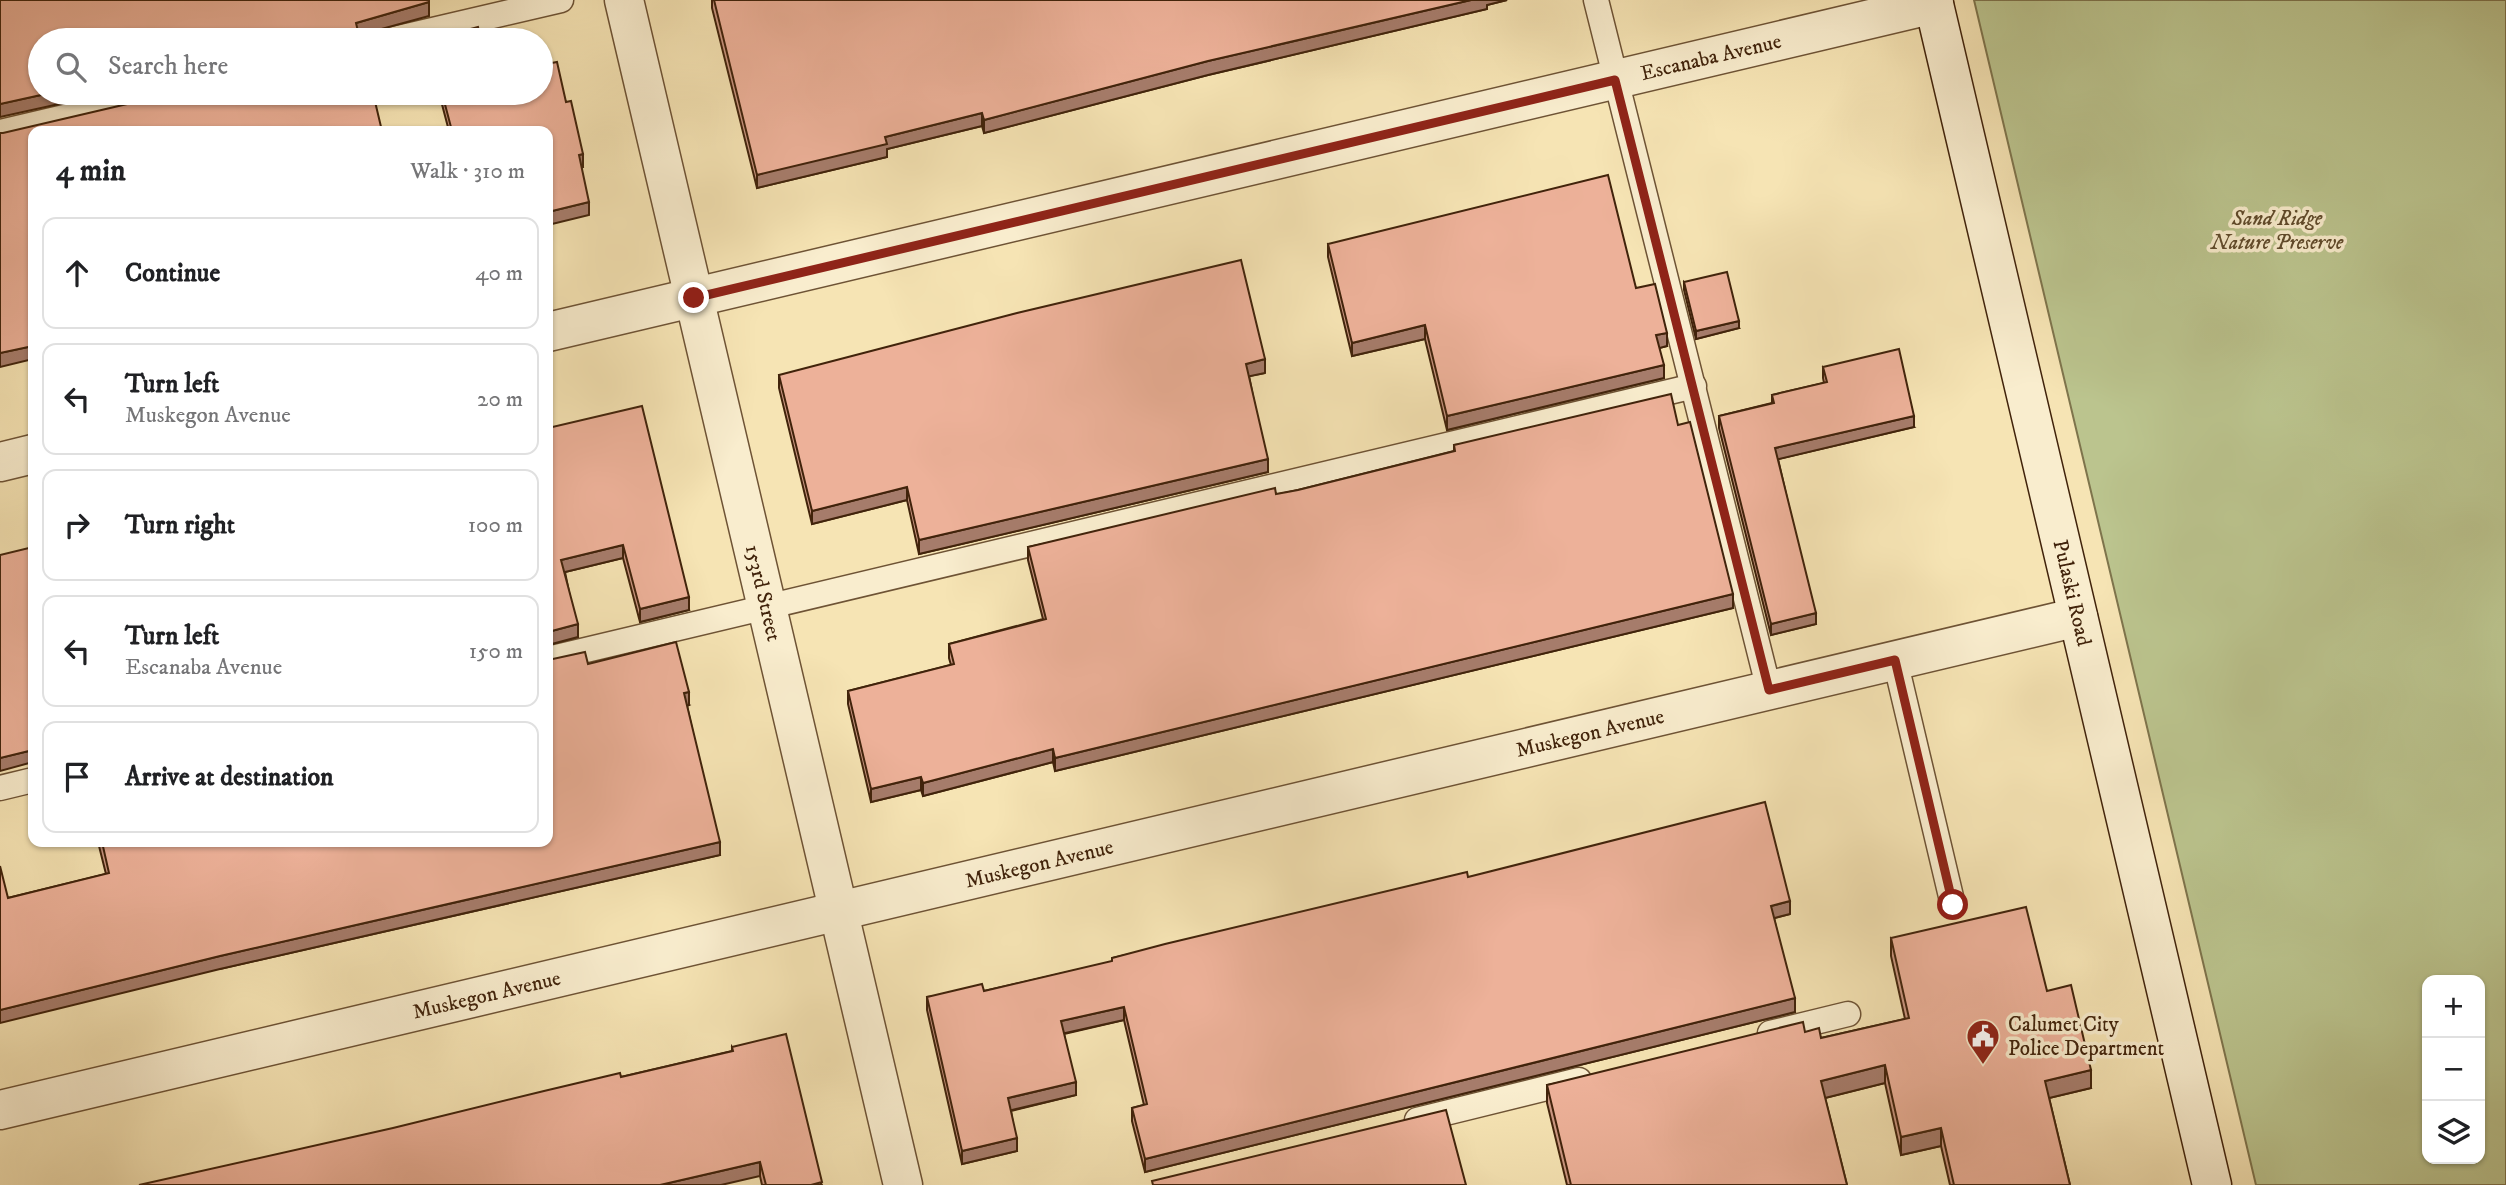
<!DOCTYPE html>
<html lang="en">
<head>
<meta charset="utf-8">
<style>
	:root { --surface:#fff; --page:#f6f6f6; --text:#202124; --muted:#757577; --line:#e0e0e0 }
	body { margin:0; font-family:"IM FELL DW Pica",serif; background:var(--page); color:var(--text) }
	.controls { position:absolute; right:21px; bottom:21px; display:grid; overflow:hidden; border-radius:14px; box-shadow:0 2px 5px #0004 }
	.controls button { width:63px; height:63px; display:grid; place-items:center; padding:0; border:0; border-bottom:2px solid var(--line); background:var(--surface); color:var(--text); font:35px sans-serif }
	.stop { position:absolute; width:21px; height:21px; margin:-16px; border:5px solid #8f2418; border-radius:50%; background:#fff }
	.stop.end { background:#8f2418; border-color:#fff; box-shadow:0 2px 7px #0008 }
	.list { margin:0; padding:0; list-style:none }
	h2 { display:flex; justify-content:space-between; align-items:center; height:91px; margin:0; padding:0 28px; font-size:30px }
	h2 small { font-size:23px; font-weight:400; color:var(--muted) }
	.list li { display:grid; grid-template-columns:46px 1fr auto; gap:21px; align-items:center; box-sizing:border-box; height:112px; margin:0 14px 14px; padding:0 14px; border:2px solid var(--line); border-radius:14px }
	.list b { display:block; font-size:26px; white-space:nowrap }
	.list p { margin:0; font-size:23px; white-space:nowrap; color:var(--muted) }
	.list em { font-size:23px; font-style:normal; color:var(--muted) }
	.icon { flex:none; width:38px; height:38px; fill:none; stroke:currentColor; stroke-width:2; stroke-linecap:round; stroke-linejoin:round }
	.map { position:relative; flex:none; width:2506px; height:1185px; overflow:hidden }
	.search { position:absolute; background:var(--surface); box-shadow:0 2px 5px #0004; left:28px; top:28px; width:525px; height:77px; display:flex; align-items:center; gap:18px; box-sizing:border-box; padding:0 24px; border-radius:38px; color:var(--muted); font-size:26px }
	.panel { position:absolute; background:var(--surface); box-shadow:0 2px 5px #0004; left:28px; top:126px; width:525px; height:721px; border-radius:14px }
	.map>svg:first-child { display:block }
	.green { fill:#bbc48e; stroke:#7e744c; stroke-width:2; fill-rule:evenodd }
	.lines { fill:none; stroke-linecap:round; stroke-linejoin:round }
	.lane-casing { stroke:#6e5335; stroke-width:27 }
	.street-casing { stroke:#6e5335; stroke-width:41 }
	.secondary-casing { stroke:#41230b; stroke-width:41 }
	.lane { stroke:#f9edce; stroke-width:24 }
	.street { stroke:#f9edce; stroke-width:38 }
	.secondary { stroke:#f9edce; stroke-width:38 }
	.wall { fill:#cc9884; stroke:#41230b; stroke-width:2 }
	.shaded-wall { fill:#a67c6b; stroke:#41230b; stroke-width:2 }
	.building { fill:#edb199; stroke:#41230b; stroke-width:2 }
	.route { stroke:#8f2418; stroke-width:9 }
	.labels { text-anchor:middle; stroke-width:7; stroke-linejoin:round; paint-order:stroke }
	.street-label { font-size:21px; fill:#41230b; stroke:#f9edce }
	.park-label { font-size:21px; font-style:italic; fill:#604b2c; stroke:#f9edce }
	.poi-label { font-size:21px; fill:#41230b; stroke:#f9edce; text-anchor:start }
</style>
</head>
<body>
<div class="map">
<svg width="2506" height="1185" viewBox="0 0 2506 1185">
	<rect width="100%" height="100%" fill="#f6e4b4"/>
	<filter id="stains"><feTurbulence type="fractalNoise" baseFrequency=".00286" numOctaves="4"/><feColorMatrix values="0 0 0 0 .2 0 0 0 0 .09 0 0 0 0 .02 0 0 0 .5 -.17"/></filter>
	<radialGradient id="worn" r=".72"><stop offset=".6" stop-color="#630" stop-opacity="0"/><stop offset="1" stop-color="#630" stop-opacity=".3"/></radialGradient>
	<path class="green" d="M1974,0H2506V1185H2256ZM2427,980H2480V1159H2427Z"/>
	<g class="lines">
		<defs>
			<g id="lane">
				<path d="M1596,0L1769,690"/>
				<path d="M390,40L561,0"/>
				<path d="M0,132L167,93"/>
				<path d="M548,659L1694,386"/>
				<path d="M1895,660L1953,905"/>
				<path d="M0,788L33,780"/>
				<path d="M1770,1033L1848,1014"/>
				<path d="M1417,1120L1579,1080"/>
			</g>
			<g id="street">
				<path id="s1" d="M624,0L903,1185"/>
				<path id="s2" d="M548,332L1934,4"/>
				<path d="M0,462L33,454"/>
				<path id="s3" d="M0,1110L2078,617"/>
			</g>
			<g id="secondary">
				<path id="s4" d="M1933,0L2212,1185"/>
			</g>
		</defs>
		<use href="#lane" class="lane-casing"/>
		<use href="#street" class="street-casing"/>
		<use href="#secondary" class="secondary-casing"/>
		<use href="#lane" class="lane"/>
		<use href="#street" class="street"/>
		<use href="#secondary" class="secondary"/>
	</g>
	<g class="wall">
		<path d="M712,0H1507L1487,5V9L1208,75L984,133L982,126L887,149V157L757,188L712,8Z"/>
		<path d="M439,93H541L566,102L583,167L581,168L589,215L548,131H449Z"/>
		<path d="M1328,244L1636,288L1667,346L1659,348L1664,378L1447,430L1425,339L1352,356L1328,257Z"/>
		<path d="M1684,282L1739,328L1696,339L1684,290Z"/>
		<path d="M1823,367L1914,427L1778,459L1816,624L1771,635L1719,428V416L1772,403V395L1824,383L1823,378Z"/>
		<path d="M1265,373L1249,376L1268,472L919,554L907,500L812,524L779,388V375Z"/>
		<path d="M1678,425L1733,608L1055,771L1053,762L923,796L921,790L871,802L848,704V691L951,665L949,658V644L1043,619L1028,560V547L1298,490L1454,451V445Z"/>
		<path d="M548,428L689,610L640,622L623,558L565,572L578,637L548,645Z"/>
		<path d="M588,664L689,705L687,706L720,855L220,969L8,898L106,874L98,842H548Z"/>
		<path d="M1468,877L1790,914L1774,918L1795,1012L1145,1172L1132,1121V1108L1144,1105L1124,1020L1064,1034L1076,1095L1011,1111L1017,1151L962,1164L927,1010V997L984,991L1112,962V958Z"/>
		<path d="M1891,938L2047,991L2091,1088L2049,1098L2070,1185H1950L1941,1146L1901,1155L1885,1083L1825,1098L1847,1185H1567L1547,1103V1085L1805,1032L1821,1038L1905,1019L1891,956Z"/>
		<path d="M732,1047L822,1185H762L760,1176L621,1077L732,1051Z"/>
	</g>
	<g class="shaded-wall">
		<path d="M1471,0H1507L1487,5V9L1208,75L984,133V120L1208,61Z"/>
		<path d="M429,2V16L356,36V23Z"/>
		<path d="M50,93H109L0,117V104Z"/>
		<path d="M982,113V126L887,149V157L757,188V175L885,137Z"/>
		<path d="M583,154V167L579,168V155Z"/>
		<path d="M589,202V215L548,225V212Z"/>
		<path d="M1739,321V328L1696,339V331Z"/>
		<path d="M1425,325V339L1352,356V343Z"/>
		<path d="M1667,333V346L1656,349V335Z"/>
		<path d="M33,346V359L0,367V353Z"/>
		<path d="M1265,359V373L1246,377V364Z"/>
		<path d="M1664,365V378L1447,430V416Z"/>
		<path d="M1914,416V427L1775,460V448Z"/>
		<path d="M1268,459V472L919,554V540Z"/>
		<path d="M907,487V500L812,524V511Z"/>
		<path d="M623,545V558L561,573V560Z"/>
		<path d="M1733,594V608L1055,771V758Z"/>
		<path d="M689,597V610L640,622V609Z"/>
		<path d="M1816,613V624L1771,635V624Z"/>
		<path d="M578,624V637L548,645V632Z"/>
		<path d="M689,692V705L684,706V693Z"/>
		<path d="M1053,749V762L923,796V783Z"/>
		<path d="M33,750V762L0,771V758Z"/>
		<path d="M921,777V790L871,802V789Z"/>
		<path d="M720,842V855L220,969L0,1023V1010L220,956Z"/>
		<path d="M1790,901V914L1771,919V906Z"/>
		<path d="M1795,998V1012L1145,1172V1159Z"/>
		<path d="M1124,1007V1020L1061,1034V1021Z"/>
		<path d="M1885,1065V1083L1821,1099V1081Z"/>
		<path d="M2091,1070V1088L2045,1099V1081Z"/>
		<path d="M1076,1082V1095L1008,1111V1098Z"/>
		<path d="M1941,1128V1146L1901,1155V1137Z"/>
		<path d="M1017,1138V1151L962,1164V1151Z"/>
		<path d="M760,1162V1176L721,1185H660Z"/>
	</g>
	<g class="building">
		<path d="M0,0H429V2L356,23L360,40H40V93H50L0,104Z"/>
		<path d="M714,0H1471L1208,61L984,120L982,113L885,137L887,144L757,175Z"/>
		<path d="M478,27L481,40H429Z"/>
		<path d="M557,62L566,102L571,101L583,154L579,155L589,202L548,212V131H452L442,93H541V65Z"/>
		<path d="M172,93H373L382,131H33V346L0,353V133H3L170,94Z"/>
		<path d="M1608,175L1636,288L1655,284L1667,333L1656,335L1664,365L1447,416L1425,325L1352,343L1328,244Z"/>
		<path d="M1241,260L1265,359L1246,364L1268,459L919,540L907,487L812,511L779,375L1017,313Z"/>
		<path d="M1727,272L1739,321L1696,331L1684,282Z"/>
		<path d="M1899,349L1914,416L1775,448L1816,613L1771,624L1719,416L1774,403L1772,395L1827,382L1823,367Z"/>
		<path d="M1671,394L1678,425L1690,422L1733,594L1055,758L1053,749L923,783L921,777L871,789L848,691L954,664L949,644L1046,619L1028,547L1275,488L1276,494L1298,490L1455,451L1454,445Z"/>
		<path d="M642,406L689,597L640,609L623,545L561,560L578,624L548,632V428Z"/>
		<path d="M33,547V750L0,758V555Z"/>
		<path d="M676,642L689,692L684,693L720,842L220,956L0,1010V866L8,898L109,873L102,842H548V660L585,652L588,664Z"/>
		<path d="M1765,802L1790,901L1771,906L1795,998L1145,1159L1132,1108L1147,1104L1124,1007L1061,1021L1076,1082L1008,1098L1017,1138L962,1151L927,997L982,984L984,991L1112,961V958L1165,944L1467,872L1468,877Z"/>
		<path d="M2026,907L2047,991L2071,985L2091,1070L2045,1081L2070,1185H1954L1941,1128L1901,1137L1885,1065L1821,1081L1847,1185H1571L1547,1085L1803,1022L1805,1032L1819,1028L1821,1038L1909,1018L1891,938Z"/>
		<path d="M786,1034L822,1182L811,1185H766L760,1162L660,1185H139L393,1128L544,1091L620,1073L621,1077L733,1051L732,1047Z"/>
		<path d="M1446,1110L1466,1185H1153L1152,1181Z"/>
	</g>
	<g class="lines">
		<path class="route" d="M694,298L1615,80L1769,690L1895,660L1953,905"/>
	</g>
	<defs>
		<symbol id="civic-pin" viewBox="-11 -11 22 30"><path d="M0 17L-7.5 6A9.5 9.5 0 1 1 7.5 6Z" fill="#8f2418" stroke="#f9edce"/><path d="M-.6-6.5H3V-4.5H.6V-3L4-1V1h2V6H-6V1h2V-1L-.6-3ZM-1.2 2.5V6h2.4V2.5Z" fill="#fff"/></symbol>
	</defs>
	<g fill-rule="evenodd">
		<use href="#civic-pin" x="1964" y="1017" width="38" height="52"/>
	</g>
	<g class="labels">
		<g class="street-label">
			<text dy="7" stroke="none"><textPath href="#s2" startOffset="1195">Escanaba Avenue</textPath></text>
			<text dy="7" stroke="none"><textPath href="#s1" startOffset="609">153rd Street</textPath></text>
			<text dy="7" stroke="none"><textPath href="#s4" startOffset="609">Pulaski Road</textPath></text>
			<text dy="7" stroke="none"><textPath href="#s3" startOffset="1634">Muskegon Avenue</textPath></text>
			<text dy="7" stroke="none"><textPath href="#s3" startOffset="1068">Muskegon Avenue</textPath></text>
			<text dy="7" stroke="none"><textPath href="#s3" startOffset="500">Muskegon Avenue</textPath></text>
		</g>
		<g class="park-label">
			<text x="2277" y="225">Sand Ridge<tspan x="2277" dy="24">Nature Preserve</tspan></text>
		</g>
		<g class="poi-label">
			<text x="2008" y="1031">Calumet City<tspan x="2008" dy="24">Police Department</tspan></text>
		</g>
	</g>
	<rect width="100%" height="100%" filter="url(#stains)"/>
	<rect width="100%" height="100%" fill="url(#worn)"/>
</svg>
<div class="controls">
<button>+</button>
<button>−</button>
<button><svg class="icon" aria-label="layers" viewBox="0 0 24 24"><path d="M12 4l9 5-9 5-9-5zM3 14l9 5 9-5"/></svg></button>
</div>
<div class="stop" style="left:1953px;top:905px"></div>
<div class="stop end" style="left:694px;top:298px"></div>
<div class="search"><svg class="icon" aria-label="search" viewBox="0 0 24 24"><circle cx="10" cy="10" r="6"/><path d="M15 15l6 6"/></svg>Search here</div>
<section class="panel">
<h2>4 min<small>Walk · 310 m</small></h2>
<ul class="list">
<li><svg class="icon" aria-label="ahead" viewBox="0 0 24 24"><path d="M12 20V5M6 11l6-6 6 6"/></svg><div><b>Continue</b></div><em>40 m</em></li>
<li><svg class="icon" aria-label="left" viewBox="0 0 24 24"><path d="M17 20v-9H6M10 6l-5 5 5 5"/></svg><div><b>Turn left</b><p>Muskegon Avenue</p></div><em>20 m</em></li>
<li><svg class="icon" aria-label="right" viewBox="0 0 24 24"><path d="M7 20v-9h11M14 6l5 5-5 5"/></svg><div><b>Turn right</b></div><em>100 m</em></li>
<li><svg class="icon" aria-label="left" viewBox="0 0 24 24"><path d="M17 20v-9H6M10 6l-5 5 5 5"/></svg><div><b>Turn left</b><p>Escanaba Avenue</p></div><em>150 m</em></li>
<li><svg class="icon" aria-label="arrive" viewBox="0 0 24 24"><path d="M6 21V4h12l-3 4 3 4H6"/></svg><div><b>Arrive at destination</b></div></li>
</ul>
</section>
</div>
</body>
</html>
